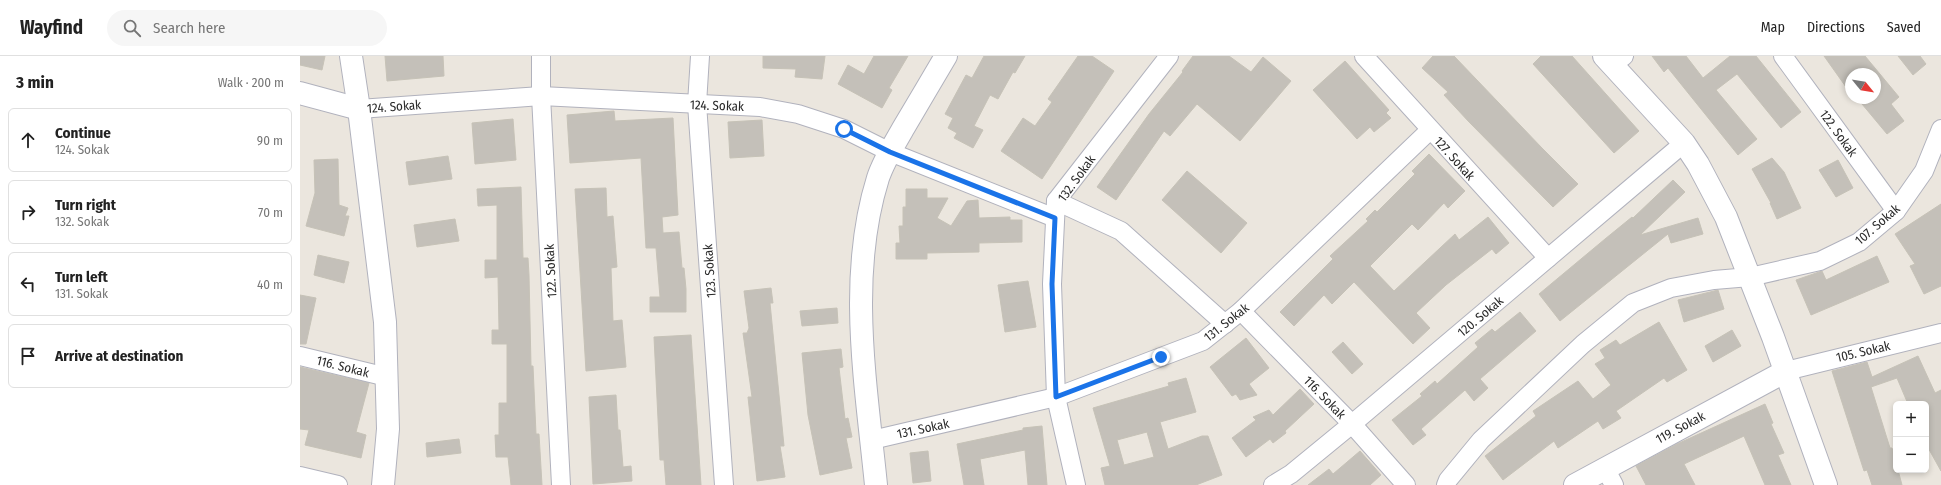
<!DOCTYPE html>
<html lang="en">
<head>
<meta charset="utf-8">
<style>
	:root { --surface:#fff; --page:#f6f6f6; --text:#222; --muted:#767676; --line:#e0e0e0 }
	body { margin:0; font-family:"Fira Sans Condensed",sans-serif; background:var(--page); color:var(--text) }
	.controls { position:absolute; right:12px; bottom:12px; display:grid; overflow:hidden; border-radius:6px; box-shadow:0 2px 6px #0003 }
	.controls button { width:36px; height:36px; display:grid; place-items:center; padding:0; border:0; border-bottom:1px solid var(--line); background:var(--surface); color:var(--text); font:20px sans-serif }
	.compass { position:absolute; left:1545px; top:12px; width:36px; height:36px; border-radius:50%; background:var(--surface); box-shadow:0 2px 6px #0003; rotate:120deg }
	.stop { position:absolute; width:12px; height:12px; margin:-9px; border:3px solid #1a73e8; border-radius:50%; background:#fff }
	.stop.end { background:#1a73e8; border-color:#fff; box-shadow:0 1px 4px #0008 }
	.list { margin:0; padding:0; list-style:none }
	h2 { display:flex; justify-content:space-between; align-items:center; height:52px; margin:0; padding:0 16px; font-size:17px }
	h2 small { font-size:13px; font-weight:400; color:var(--muted) }
	.list li { display:grid; grid-template-columns:26px 1fr auto; gap:12px; align-items:center; box-sizing:border-box; height:64px; margin:0 8px 8px; padding:0 8px; border:1px solid var(--line); border-radius:6px }
	.list b { display:block; font-size:15px; white-space:nowrap }
	.list p { margin:0; font-size:13px; white-space:nowrap; color:var(--muted) }
	.list em { font-size:13px; font-style:normal; color:var(--muted) }
	.icon { flex:none; width:22px; height:22px; fill:none; stroke:currentColor; stroke-width:2; stroke-linecap:round; stroke-linejoin:round }
	.map { position:relative; flex:none; width:1641px; height:429px; overflow:hidden }
	header { display:flex; align-items:center; gap:24px; box-sizing:border-box; height:56px; padding:0 20px; background:var(--surface); border-bottom:1px solid var(--line) }
	header strong { font-size:19px }
	nav { display:flex; gap:22px; margin-inline-start:auto; font-size:14px }
	.search { width:280px; height:36px; background:var(--page); display:flex; align-items:center; gap:10px; box-sizing:border-box; padding:0 14px; border-radius:22px; color:var(--muted); font-size:15px }
	main { display:flex }
	aside { flex:1; background:var(--surface) }
	.map>svg:first-child { display:block }
	.building { fill:#c4c0b9; stroke:#c6c2b7; fill-rule:evenodd }
	.lines { fill:none; stroke-linecap:round; stroke-linejoin:round }
	.minor-casing { stroke:#b1b2bd; stroke-width:20 }
	.tertiary-casing { stroke:#b1b2bd; stroke-width:24 }
	.secondary-casing { stroke:#b1b2bd; stroke-width:24 }
	.minor { stroke:#fff; stroke-width:18 }
	.tertiary { stroke:#fff; stroke-width:22 }
	.secondary { stroke:#fff; stroke-width:22 }
	.route { stroke:#1a73e8; stroke-width:5 }
	.labels { text-anchor:middle; stroke-width:3; stroke-linejoin:round; paint-order:stroke }
	.street-label { font-size:13px; fill:#2a2a2a; stroke:#fff }
</style>
</head>
<body>
<header>
<strong>Wayfind</strong>
<div class="search"><svg class="icon" aria-label="search" viewBox="0 0 24 24"><circle cx="10" cy="10" r="6"/><path d="M15 15l6 6"/></svg>Search here</div>
<nav><a>Map</a><a>Directions</a><a>Saved</a></nav>
</header>
<main>
<aside>
<h2>3 min<small>Walk · 200 m</small></h2>
<ul class="list">
<li><svg class="icon" aria-label="ahead" viewBox="0 0 24 24"><path d="M12 20V5M6 11l6-6 6 6"/></svg><div><b>Continue</b><p>124. Sokak</p></div><em>90 m</em></li>
<li><svg class="icon" aria-label="right" viewBox="0 0 24 24"><path d="M7 20v-9h11M14 6l5 5-5 5"/></svg><div><b>Turn right</b><p>132. Sokak</p></div><em>70 m</em></li>
<li><svg class="icon" aria-label="left" viewBox="0 0 24 24"><path d="M17 20v-9H6M10 6l-5 5 5 5"/></svg><div><b>Turn left</b><p>131. Sokak</p></div><em>40 m</em></li>
<li><svg class="icon" aria-label="arrive" viewBox="0 0 24 24"><path d="M6 21V4h12l-3 4 3 4H6"/></svg><div><b>Arrive at destination</b></div></li>
</ul>
</aside>
<div class="map">
<svg width="1641" height="429" viewBox="0 0 1641 429">
	<rect width="100%" height="100%" fill="#ebe6de"/>
	<g class="building">
		<path d="M0,0H25L22,14L0,9Z"/>
		<path d="M85,0H143L144,20L87,25Z"/>
		<path d="M463,0H525L522,23L495,21L496,13L463,12Z"/>
		<path d="M574,0H608L589,32L592,34L582,52L538,28L548,9L564,18Z"/>
		<path d="M684,0H725L715,17L713,16L698,43L690,39L674,70L683,74L673,92L654,82L657,77L648,72L653,62L645,58L666,19L672,22Z"/>
		<path d="M778,0H792L814,15L742,123L701,95L723,62L735,70L752,46L748,43Z"/>
		<path d="M893,0H929L951,16L963,1L991,25L940,85L897,48L870,80L864,75L816,144L797,131L849,58L883,16L882,15Z"/>
		<path d="M1133,0H1154L1242,92L1278,128L1253,151L1169,66L1144,39L1148,36L1122,12Z"/>
		<path d="M1241,0H1272L1339,75L1314,97L1233,8Z"/>
		<path d="M1352,0H1386L1403,22L1430,0H1456L1501,56L1481,72L1437,18L1416,34L1457,83L1438,99L1368,12L1364,16Z"/>
		<path d="M1524,0H1565L1599,41L1591,48L1604,65L1587,78L1557,42H1575V18H1551V34L1546,31Z"/>
		<path d="M1598,0H1620L1626,8L1613,19Z"/>
		<path d="M1045,5L1089,54L1086,57L1091,62L1074,76L1070,71L1057,83L1013,34Z"/>
		<path d="M314,55L315,65L373,62L378,159L362,161L363,177L379,176L382,212H384L386,233V256H350V241H360L356,192H346L341,102L270,107L267,59Z"/>
		<path d="M213,63L216,104L175,108L172,67Z"/>
		<path d="M462,64L464,100L430,102L428,66Z"/>
		<path d="M1129,98L1165,135L1148,152L1144,147L1118,174L1112,168L1070,210L1094,235L1155,178L1159,184L1188,161L1209,187L1196,198L1192,193L1146,229L1116,257L1130,272L1113,288L1054,226L1032,248L1024,239L994,270L980,256L1033,203L1030,200L1068,165L1066,163L1075,154L1077,156L1115,118L1112,115Z"/>
		<path d="M148,100L152,123L109,129L106,106Z"/>
		<path d="M1472,102L1484,116L1501,152L1477,163L1470,147H1471L1452,113Z"/>
		<path d="M38,103L39,149L48,152L45,160H49L44,180L6,170L15,137L14,104Z"/>
		<path d="M1538,104L1553,132L1536,141L1519,114Z"/>
		<path d="M887,115L947,167L921,197L862,144Z"/>
		<path d="M1373,124L1385,136L1340,179L1398,162L1403,178L1371,187L1368,178L1260,265L1239,238L1305,183L1332,161L1333,162Z"/>
		<path d="M221,131L223,202H228L229,219L231,310H233L236,378H239L242,429H211L208,401H196L195,379H199V347H207V288H192V274H199L198,221L185,222V204H197V149L178,150L177,133Z"/>
		<path d="M306,132L307,161L313,160L317,211L311,212L313,265L322,264L326,311L286,315L275,133Z"/>
		<path d="M606,133H627V142H648L637,162L651,170L667,145L678,144L679,162L710,161V164H722V186L679,187V196L627,197V203H596V187H600L599,170H603V151H606Z"/>
		<path d="M1641,148V230L1624,238L1610,210L1615,208L1595,178Z"/>
		<path d="M155,163L159,185L117,191L114,169Z"/>
		<path d="M18,199L49,206L44,227L14,219Z"/>
		<path d="M1577,200L1589,226L1511,259L1496,224L1522,215L1526,224Z"/>
		<path d="M728,225L736,271L705,276L698,229Z"/>
		<path d="M471,232L473,247H470L484,390H480L485,421L457,425L448,341H452L443,277H447L449,272L444,235Z"/>
		<path d="M1418,234L1424,253L1384,266L1378,244Z"/>
		<path d="M0,239L16,242L6,288H0Z"/>
		<path d="M537,252L538,267L502,270L500,255Z"/>
		<path d="M1220,256L1236,275L1180,323L1188,332L1174,345L1165,334L1121,373L1126,379L1113,389L1092,364L1122,340L1120,338L1135,325L1137,328L1178,291L1175,287L1192,273L1195,276Z"/>
		<path d="M1359,266L1387,314L1367,326L1364,322L1316,355L1321,362L1303,373L1298,365L1258,392L1254,385L1203,424L1185,400L1236,360L1233,355L1278,325L1293,343L1311,329L1295,308L1305,302L1300,294L1316,284L1320,289Z"/>
		<path d="M1432,274L1441,290L1413,306L1405,290Z"/>
		<path d="M391,279L401,429H366L364,404H360L354,281Z"/>
		<path d="M946,282L969,312L949,328L957,339L940,344L936,338L932,340L910,311Z"/>
		<path d="M1043,286L1063,308L1052,318L1032,296Z"/>
		<path d="M541,293L543,311L539,312L545,363L548,362L552,381L546,382L552,412L520,419L508,359L502,297Z"/>
		<path d="M1618,300L1635,337L1641,334V415L1626,388V348H1608L1597,322L1571,331L1590,392H1592L1596,407V414H1598L1602,429H1572L1567,414L1564,415L1532,315L1567,306L1572,321Z"/>
		<path d="M0,311L69,327L56,376L66,379L61,402L5,389L9,374L0,373Z"/>
		<path d="M886,322L896,356L860,366L868,393L902,380H908L922,419L896,429H805L801,412L810,410L793,352L869,330L868,327ZM847,376L854,401L824,409L817,384Z"/>
		<path d="M1000,333L1014,348L985,375L986,377L973,387L970,383L946,401L932,382L956,364L953,361L969,354L973,359Z"/>
		<path d="M316,339L318,374H320L323,411L331,410L332,425L293,428L289,341Z"/>
		<path d="M1465,348L1473,367L1471,368L1484,397L1478,399L1491,429H1465L1444,380L1384,408L1395,429H1346L1336,410L1377,388Z"/>
		<path d="M742,370L747,429H728L725,394L680,403L684,429H664L657,388L723,374V372Z"/>
		<path d="M159,383L161,397L127,401L126,387Z"/>
		<path d="M628,395L631,425L613,427L610,397Z"/>
		<path d="M1060,395L1081,419L1070,429H1008L1029,413L1033,418Z"/>
	</g>
	<g class="lines">
		<defs>
			<g id="minor">
				<path d="M241,0V40L261,429"/>
				<path d="M400,0L397,48L424,429"/>
				<path d="M1064,0L1248,202"/>
				<path d="M1483,0L1596,155"/>
				<path d="M1312,9L1324,0"/>
				<path d="M59,53L241,40L460,51L498,58L544,73L590,96L755,162"/>
				<path d="M756,145L821,175L925,268"/>
				<path d="M941,255L1052,368L1106,429"/>
				<path d="M0,300L87,321"/>
				<path d="M1486,315L1641,277"/>
				<path d="M572,384L756,341L903,285L941,255L1130,74"/>
				<path d="M1305,412L1314,429"/>
				<path d="M0,420L38,429"/>
				<path d="M776,429L756,341L752,228L756,145L869,0"/>
				<path d="M973,429L991,418L1052,368L1384,87"/>
				<path d="M1146,429L1148,424L1181,384L1283,288L1333,247L1371,232L1414,224L1450,221L1520,205L1559,186L1596,155L1624,115L1641,73"/>
			</g>
			<g id="tertiary">
				<path d="M0,37L59,53"/>
				<path d="M576,429C566,328 547,221 578,122C584,104 595,87 604,71C618,47 632,24 646,0"/>
				<path d="M1275,429L1486,315"/>
			</g>
			<g id="secondary">
				<path d="M51,0L59,53L85,266L88,373L83,429"/>
				<path d="M1304,0L1384,87L1398,108L1426,161L1473,281L1526,429"/>
			</g>
		</defs>
		<use href="#minor" class="minor-casing"/>
		<use href="#tertiary" class="tertiary-casing"/>
		<use href="#secondary" class="secondary-casing"/>
		<use href="#minor" class="minor"/>
		<use href="#tertiary" class="tertiary"/>
		<use href="#secondary" class="secondary"/>
	</g>
	<g class="lines">
		<path class="route" d="M544,73L590,96L755,162L752,228L756,341L861,301"/>
	</g>
	<g class="labels">
		<g class="street-label">
			<text transform="translate(417 49) rotate(2)" y="5">124. Sokak</text>
			<text transform="translate(94 50) rotate(-4)" y="5">124. Sokak</text>
			<text transform="translate(1539 77) rotate(54)" y="5">122. Sokak</text>
			<text transform="translate(1155 102) rotate(48)" y="5">127. Sokak</text>
			<text transform="translate(776 122) rotate(-54)" y="5">132. Sokak</text>
			<text transform="translate(1577 168) rotate(-41)" y="5">107. Sokak</text>
			<text transform="translate(250 215) rotate(-93)" y="5">122. Sokak</text>
			<text transform="translate(409 215) rotate(-94)" y="5">123. Sokak</text>
			<text transform="translate(1180 260) rotate(-40)" y="5">120. Sokak</text>
			<text transform="translate(926 266) rotate(-38)" y="5">131. Sokak</text>
			<text transform="translate(1563 295) rotate(-13)" y="5">105. Sokak</text>
			<text transform="translate(43 310) rotate(14)" y="5">116. Sokak</text>
			<text transform="translate(1025 341) rotate(46)" y="5">116. Sokak</text>
			<text transform="translate(1380 371) rotate(-28)" y="5">119. Sokak</text>
			<text transform="translate(623 372) rotate(-12)" y="5">131. Sokak</text>
		</g>
	</g>
</svg>
<div class="controls">
<button>+</button>
<button>−</button>
</div>
<svg class="compass" viewBox="-18 -18 36 36"><path d="M0-13l5 13h-10z" fill="#e53935"/><path d="M0 13l5-13h-10z" fill="#767676"/></svg>
<div class="stop" style="left:544px;top:73px"></div>
<div class="stop end" style="left:861px;top:301px"></div>
</div>
</main>
</body>
</html>
